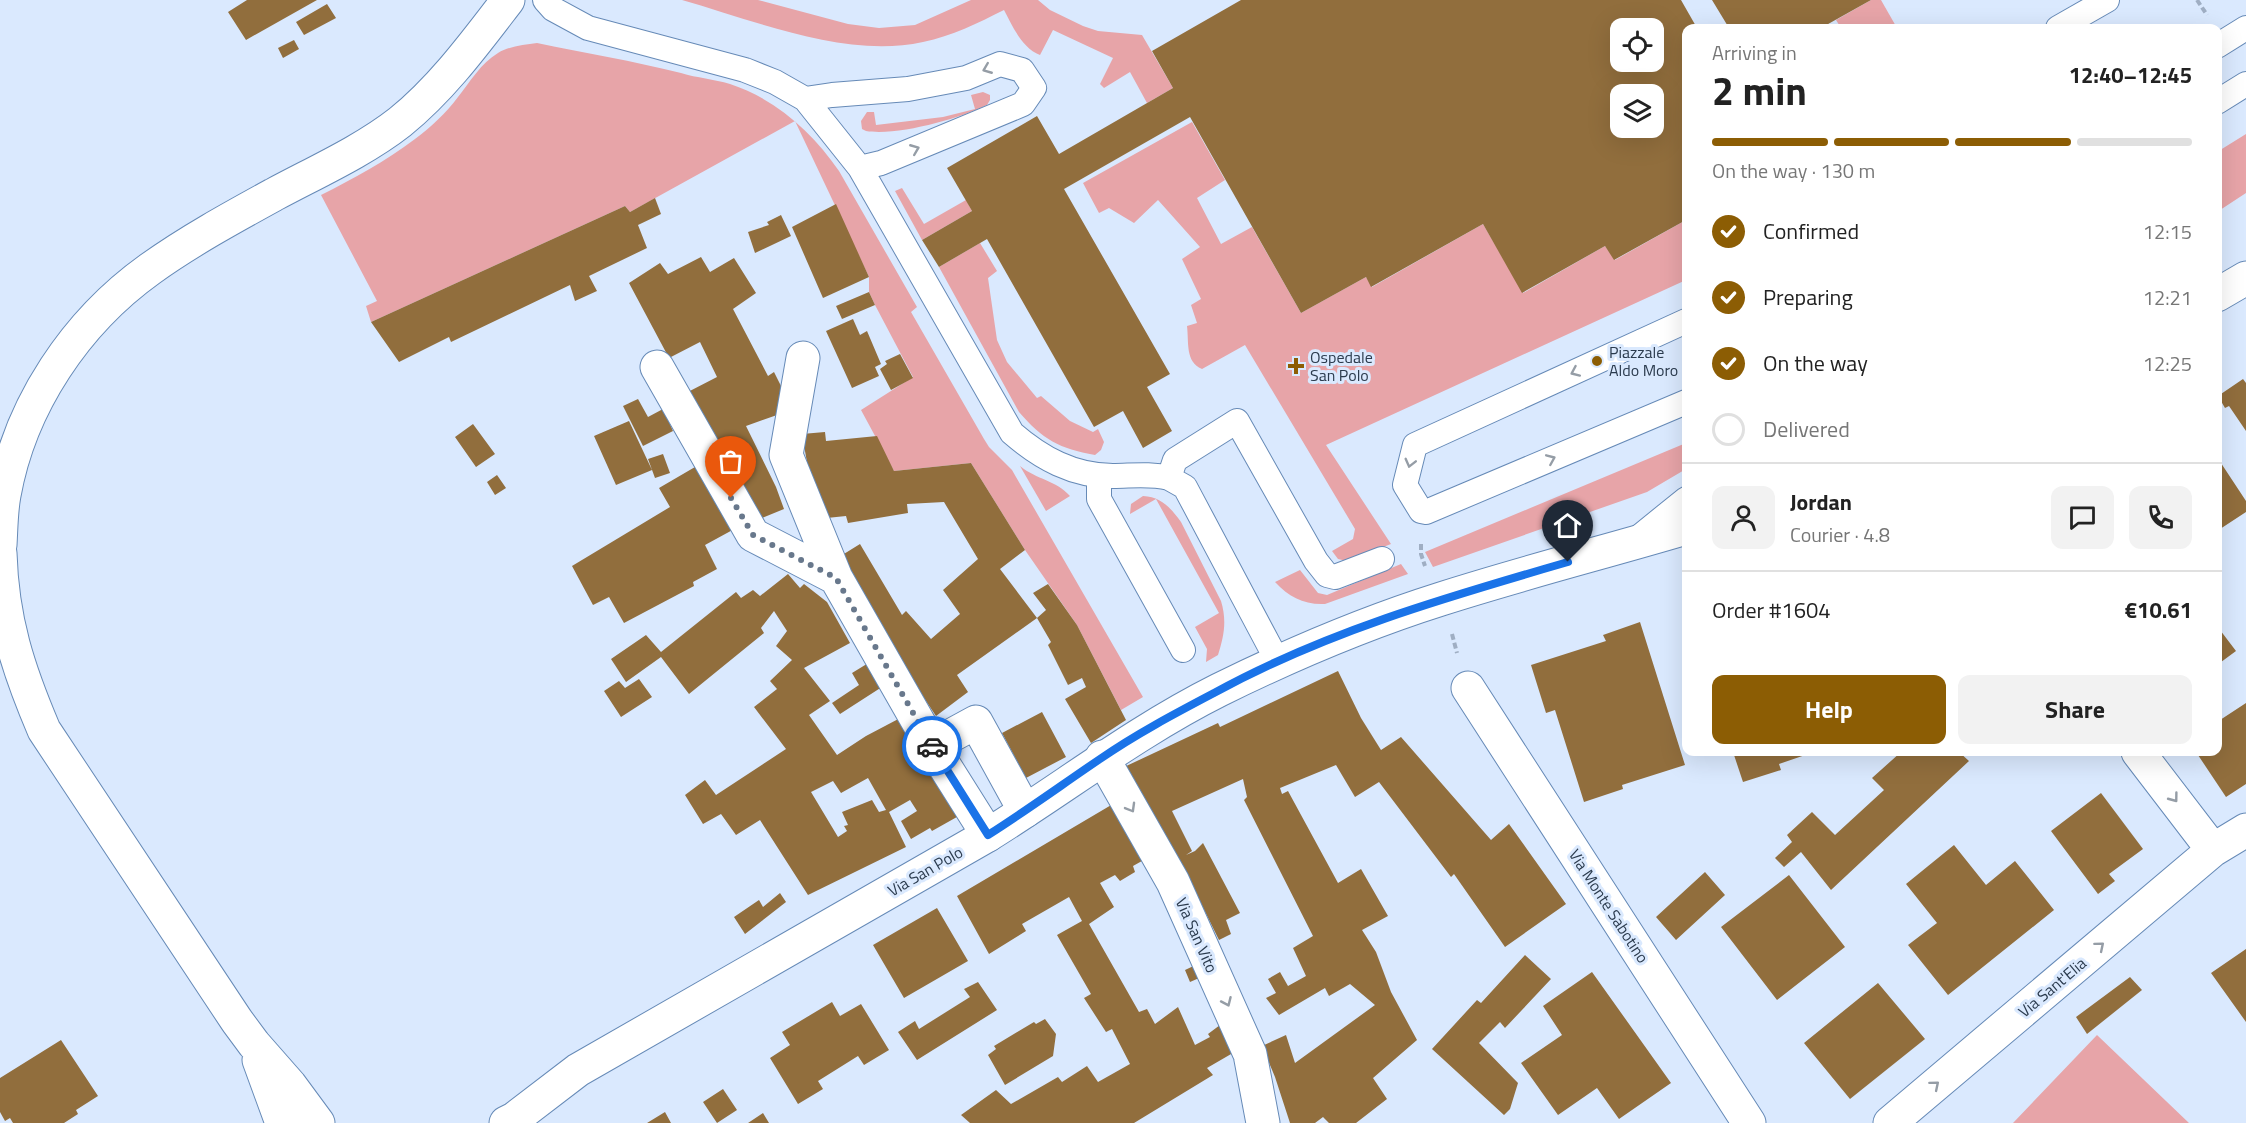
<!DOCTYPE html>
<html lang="en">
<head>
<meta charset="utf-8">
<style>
  body { margin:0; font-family:"Titillium Web",sans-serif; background:#f2f2f2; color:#222; height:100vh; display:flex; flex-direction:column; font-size:22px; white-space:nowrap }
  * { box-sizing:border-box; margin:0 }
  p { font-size:20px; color:#767676 }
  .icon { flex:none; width:33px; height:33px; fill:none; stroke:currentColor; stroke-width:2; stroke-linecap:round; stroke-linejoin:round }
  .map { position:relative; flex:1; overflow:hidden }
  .panel { position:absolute; left:1682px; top:24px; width:540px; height:732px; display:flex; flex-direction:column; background:#fff; border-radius:12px; box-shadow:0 6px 24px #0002 }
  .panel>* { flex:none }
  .fabs { position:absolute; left:1610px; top:18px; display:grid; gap:12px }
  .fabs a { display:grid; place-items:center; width:54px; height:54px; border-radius:12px; background:#fff; box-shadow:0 6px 24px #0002; font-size:30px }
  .pin { position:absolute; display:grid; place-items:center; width:51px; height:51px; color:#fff; margin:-62px -26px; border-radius:50% 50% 50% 0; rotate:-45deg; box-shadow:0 0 6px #0007 }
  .pin .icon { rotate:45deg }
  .courier { position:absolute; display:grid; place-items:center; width:60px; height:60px; margin:-30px; border:4px solid #1a73e8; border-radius:50%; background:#fff; color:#222; box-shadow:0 2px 8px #0007 }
  .overview em { font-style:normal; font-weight:700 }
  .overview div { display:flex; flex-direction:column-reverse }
  .overview { display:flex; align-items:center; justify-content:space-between; height:102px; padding:0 30px }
  h1 { font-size:39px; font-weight:700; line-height:45px }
  .bar { display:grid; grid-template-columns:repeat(4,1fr); gap:9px 6px; align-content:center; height:72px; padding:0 30px }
  .bar i { height:8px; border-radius:4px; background:#e0e0e0 }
  .bar .on { background:#8c5d04 }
  .bar p { grid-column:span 4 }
  .line { display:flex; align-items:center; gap:15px; padding:0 30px; border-top:2px solid #e0e0e0 }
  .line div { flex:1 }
  .round { display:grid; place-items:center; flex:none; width:63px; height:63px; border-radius:12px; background:#f2f2f2 }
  ol { padding:0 30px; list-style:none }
  li { display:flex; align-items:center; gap:18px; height:66px }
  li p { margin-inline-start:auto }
  li .icon { padding:6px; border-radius:50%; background:#8c5d04; color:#fff; stroke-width:4 }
  li:last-child { color:#767676 }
  li i { width:33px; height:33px; border:3px solid #e0e0e0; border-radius:50% }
  .action { display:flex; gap:12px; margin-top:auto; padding:12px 30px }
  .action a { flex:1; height:69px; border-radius:12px; background:#8c5d04; color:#fff; font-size:24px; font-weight:700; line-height:69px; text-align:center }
  .action a+a { background:#f2f2f2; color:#222 }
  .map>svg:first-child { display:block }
  .green { fill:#e7a4a8 }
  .building { fill:#916e3d; fill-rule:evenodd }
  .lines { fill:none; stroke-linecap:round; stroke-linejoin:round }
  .lane-casing { stroke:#668ab7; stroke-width:26 }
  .street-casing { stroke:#668ab7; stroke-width:35 }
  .secondary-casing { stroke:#668ab7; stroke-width:35 }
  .path { stroke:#9faec3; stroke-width:4; stroke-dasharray:6 3; stroke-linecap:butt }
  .lane { stroke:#fff; stroke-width:24 }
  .street { stroke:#fff; stroke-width:33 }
  .secondary { stroke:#fff; stroke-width:33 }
  .oneway { stroke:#959da6 }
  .done { stroke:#68788c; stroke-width:6; stroke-dasharray:0 10.8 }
  .route { stroke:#1a73e8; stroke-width:8 }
  .poi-dot { fill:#8c5d04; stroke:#dae9fe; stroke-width:2 }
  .labels { text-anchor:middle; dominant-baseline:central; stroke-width:6; stroke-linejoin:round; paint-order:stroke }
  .poi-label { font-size:16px; fill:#2b3b4e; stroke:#dae9fe; text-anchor:start }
  .street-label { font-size:16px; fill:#2b3b4e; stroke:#dae9fe }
</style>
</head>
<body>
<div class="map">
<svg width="2246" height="1123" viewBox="0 0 2246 1123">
  <rect width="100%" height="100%" fill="#dae9fe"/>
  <!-- green -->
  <path class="green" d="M 682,0 L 758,0 L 848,24 L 879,28 L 915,25 L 971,0 L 1038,0 L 1050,10 L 1083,26 L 1098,31 L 1142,35 L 1173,88 L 1147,103 L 1130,72 L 1104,88 L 1100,84 L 1113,58 L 1053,30 L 1040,55 C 1022,48 1013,27 1004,10 C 978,23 952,36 923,42 C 846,59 756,21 682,0 Z
    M 1871,0 L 1881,0 L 1897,28 L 1841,28 L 1836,20 Z
    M 537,43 C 585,53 633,61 681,73 C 697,78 714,79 730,84 C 776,99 813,133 839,171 L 917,307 L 911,312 L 984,439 L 989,447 L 1012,470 L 1143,697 L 1121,710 L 1077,625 L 1025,550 L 971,463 L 894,471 L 861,410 L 913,377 L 875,305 L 869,292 L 869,277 L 795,121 L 630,212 L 625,206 L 371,322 L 366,306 L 377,301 L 321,195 C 353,179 386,161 415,139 C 431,127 446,113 458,97 C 470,82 481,63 498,53 C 509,46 524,45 537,43 Z
    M 983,92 L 990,95 L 990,100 L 987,105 C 958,119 898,136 866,131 L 862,129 L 861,121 L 867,112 L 874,112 L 876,125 L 943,117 L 975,109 L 971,95 Z
    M 1192,122 L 1225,180 L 1197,198 L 1221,244 L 1252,227 L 1301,313 L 1366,277 L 1372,287 L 1483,224 L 1523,293 L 1605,246 L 1615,260 L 1686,220 L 1686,280 L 1326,445 L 1391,544 L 1347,561 L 1338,559 L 1332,551 L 1353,539 L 1355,529 L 1245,345 L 1202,369 C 1185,362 1189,342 1187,326 L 1197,323 L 1191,305 L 1201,299 L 1182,259 L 1200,247 L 1158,200 L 1134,223 L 1109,208 L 1099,213 L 1083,183 Z
    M 2246,134 L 2246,193 L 2217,212 L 2217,152 Z
    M 902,188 L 924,224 L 966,200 L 972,211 L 922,240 L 895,191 Z
    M 980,243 L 997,271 L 988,278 L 997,340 L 1007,362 L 1037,398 L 1041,396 L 1070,421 L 1093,432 L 1098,429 L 1104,442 L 1101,450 L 1095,455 C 1060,449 1042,439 1019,412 L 939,267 Z
    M 1686,443 L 1686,469 L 1647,492 L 1433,567 L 1425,552 Z
    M 1020,466 C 1037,480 1056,480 1070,496 L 1046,511 Z
    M 1143,496 C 1161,497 1170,507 1181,522 L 1221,601 C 1227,621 1224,636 1218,655 L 1206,662 L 1207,649 L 1195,627 L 1219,613 L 1156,499 L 1130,514 L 1131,504 Z
    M 1401,564 L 1408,574 L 1325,604 C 1304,605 1289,597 1275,582 L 1300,570 L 1318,593 L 1327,595 Z
    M 2097,1035 L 2189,1123 L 2013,1123 Z"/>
  <!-- building -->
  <path class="building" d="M 247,0 L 317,0 L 246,40 L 228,12 Z
    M 1241,0 L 1681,0 L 1697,28 L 1686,28 L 1686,220 L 1614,260 L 1605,246 L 1522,293 L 1483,224 L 1371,287 L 1366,277 L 1301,313 L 1190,117 L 1064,189 L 1170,374 L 1147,387 L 1172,431 L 1143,448 L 1123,411 L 1094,427 L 987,239 L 939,267 L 922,240 L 972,211 L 947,168 L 1037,116 L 1059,154 L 1173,88 L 1152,51 ZM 1620,28 L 1653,28 L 1653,62 L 1620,62 ZM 1620,94 L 1653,94 L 1653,128 L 1620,128 Z
    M 1712,0 L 1871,0 L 1821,28 L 1729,28 Z
    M 327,4 L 336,18 L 304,35 L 296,22 Z
    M 294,40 L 299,49 L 283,58 L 278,48 Z
    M 655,198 L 661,214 L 638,225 L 647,248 L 589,276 L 597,291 L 575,301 L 570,285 L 451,342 L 449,337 L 399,362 L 371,322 L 625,206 L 630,212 Z
    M 836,204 L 869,277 L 823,298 L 792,227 Z
    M 781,215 L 791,236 L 755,253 L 748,232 L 769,225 L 767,222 Z
    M 701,257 L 710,272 L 734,258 L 756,293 L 733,309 L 768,376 L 774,372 L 783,390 L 777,415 L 746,426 L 776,487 L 784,509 L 762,518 L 684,394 L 717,377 L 700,342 L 669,358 L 629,283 L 660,263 L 668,274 Z
    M 869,292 L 875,305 L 842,319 L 836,306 Z
    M 853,319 L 860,335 L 867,331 L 881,364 L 875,367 L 879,376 L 852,388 L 826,331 Z
    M 900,354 L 913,378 L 891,390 L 880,369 L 887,364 L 885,361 Z
    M 2243,379 L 2246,383 L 2246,431 L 2229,406 L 2225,408 L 2218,396 Z
    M 638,399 L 648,417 L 663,409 L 673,431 L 643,446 L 623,406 Z
    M 629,421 L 652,470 L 616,485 L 594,436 Z
    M 473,424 L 495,454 L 476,467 L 455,437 Z
    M 825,432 L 826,441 L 877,436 L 894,471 L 971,463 L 1025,550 L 1000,569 L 1037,618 L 1046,610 L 1033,593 L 1048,584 L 1077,625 L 1126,720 L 1091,743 L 1065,699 L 1086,687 L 1082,678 L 1068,685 L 1048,645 L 1051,642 L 1037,618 L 957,675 L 968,692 L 936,716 L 880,632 L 839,557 L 860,544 L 902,615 L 906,611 L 931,639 L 960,614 L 943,590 L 978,559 L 944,502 L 907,504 L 908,513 L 848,523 L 846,516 L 817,519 L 802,434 Z
    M 663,454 L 670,473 L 655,478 L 648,459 Z
    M 2217,457 L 2246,501 L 2246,512 L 2217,531 Z
    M 695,467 L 738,527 L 705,545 L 717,569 L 693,582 L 694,586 L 624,623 L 609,597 L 593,605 L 572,566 L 670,507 L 659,488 Z
    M 497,475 L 506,488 L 495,495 L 487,482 Z
    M 788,574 L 800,588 L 804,584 L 827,602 L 850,643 L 804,668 L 830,701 L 809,715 L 837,755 L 866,736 L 904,716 L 964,813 L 932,831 L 930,828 L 911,839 L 901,821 L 917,811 L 910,800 L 889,812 L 906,847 L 808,895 L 760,820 L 736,835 L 721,814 L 703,824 L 685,795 L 705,780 L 716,795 L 786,749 L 754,707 L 777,689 L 770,681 L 792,660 L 776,646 L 787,631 L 774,611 L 761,628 L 764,633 L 689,694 L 661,657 L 626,682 L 611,659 L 646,635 L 661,652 L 736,592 L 741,598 L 753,590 L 760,596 ZM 868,778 L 886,810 L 879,812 L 872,800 L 842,812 L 848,825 L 844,826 L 847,831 L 838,837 L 811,792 L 833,781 L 841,793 Z
    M 1640,622 L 1685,765 L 1622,785 L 1623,789 L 1584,802 L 1555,710 L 1546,713 L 1531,665 L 1606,641 L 1603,635 Z
    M 2217,626 L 2236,651 L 2217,665 Z
    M 870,662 L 885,685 L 840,714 L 832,703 L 859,685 L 852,673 Z
    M 1338,671 L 1361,718 L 1381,750 L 1401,737 L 1491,840 L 1509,824 L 1566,904 L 1505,947 L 1454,874 L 1451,877 L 1379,782 L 1355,797 L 1336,765 L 1280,788 L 1282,794 L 1288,791 L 1338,883 L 1361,869 L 1388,916 L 1362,930 L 1376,952 L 1391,992 L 1417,1040 L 1373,1078 L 1387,1099 L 1356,1123 L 1329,1123 L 1323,1117 L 1315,1123 L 1290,1123 L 1275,1077 L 1262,1046 L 1286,1035 L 1295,1063 L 1375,1005 L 1350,984 L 1329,996 L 1325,988 L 1279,1015 L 1266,998 L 1276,993 L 1268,979 L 1280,972 L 1288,986 L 1306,976 L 1293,948 L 1313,936 L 1244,800 L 1247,797 L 1243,779 L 1172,811 L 1192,851 L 1186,855 L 1195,851 L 1203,843 L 1240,913 L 1226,920 L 1231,934 L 1219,940 L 1179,859 L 1122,768 L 1218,723 L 1220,727 Z
    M 639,679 L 652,697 L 621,717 L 604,691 L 619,681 L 625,688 Z
    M 2246,703 L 2246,784 L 2226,797 L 2196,752 L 2217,752 L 2217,722 Z
    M 1042,712 L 1066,757 L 1026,778 L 1002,733 Z
    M 1733,752 L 1814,752 L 1779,764 L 1781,770 L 1743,782 Z
    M 1901,752 L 1959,752 L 1969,761 L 1831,890 L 1801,852 L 1784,867 L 1775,858 L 1792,842 L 1787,835 L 1812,812 L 1835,835 L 1884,790 L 1872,778 Z
    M 2101,793 L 2143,849 L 2109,874 L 2115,881 L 2098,894 L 2051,831 Z
    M 1118,801 L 1149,857 L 1133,866 L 1135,872 L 1120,881 L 1115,875 L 1100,883 L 1114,907 L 1089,924 L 1139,1012 L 1147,1009 L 1155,1024 L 1178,1007 L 1195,1045 L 1210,1037 L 1208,1034 L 1224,1022 L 1238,1050 L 1207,1068 L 1213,1075 L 1134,1123 L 970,1123 L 961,1115 L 996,1090 L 1011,1104 L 1058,1077 L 1062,1082 L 1087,1066 L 1098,1082 L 1130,1064 L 1112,1029 L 1106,1032 L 1084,998 L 1091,994 L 1057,935 L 1082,921 L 1069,897 L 1022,924 L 1026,931 L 989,954 L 957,896 Z
    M 1954,845 L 1986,885 L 2015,861 L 2054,910 L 1948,995 L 1908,945 L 1937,923 L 1906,884 Z
    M 1705,872 L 1725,895 L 1676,940 L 1656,917 Z
    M 1789,875 L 1845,947 L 1777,1000 L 1721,927 Z
    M 780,893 L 786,902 L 745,934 L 734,917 L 759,900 L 763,907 Z
    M 937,908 L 968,961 L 904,998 L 873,945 Z
    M 2246,949 L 2246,1022 L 2211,973 Z
    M 1525,955 L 1551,979 L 1505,1028 L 1500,1022 L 1479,1043 L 1518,1083 L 1510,1109 L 1504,1115 L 1432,1049 L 1477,1000 L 1481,1003 Z
    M 1200,963 L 1206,975 L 1190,982 L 1185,970 Z
    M 1592,972 L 1671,1083 L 1619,1119 L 1597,1088 L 1558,1115 L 1521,1063 L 1562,1035 L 1543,1006 Z
    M 2130,977 L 2142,990 L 2087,1034 L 2076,1017 Z
    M 978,982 L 997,1010 L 917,1060 L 898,1032 L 915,1021 L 919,1029 L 970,997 L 964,989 Z
    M 1878,983 L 1925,1039 L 1850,1099 L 1804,1043 Z
    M 832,1002 L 840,1016 L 861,1004 L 889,1050 L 864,1065 L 858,1056 L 818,1081 L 823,1089 L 798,1104 L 770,1058 L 790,1045 L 782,1032 Z
    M 1045,1019 L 1056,1034 L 1053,1056 L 1005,1085 L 988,1055 L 996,1049 L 994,1046 L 1034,1022 L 1036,1024 Z
    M 61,1040 L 98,1096 L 76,1110 L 78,1114 L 64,1123 L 13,1123 L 10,1118 L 5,1121 L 0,1112 L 0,1078 Z
    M 723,1089 L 737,1110 L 717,1123 L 703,1102 Z
    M 665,1112 L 671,1123 L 647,1123 Z
    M 763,1113 L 769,1123 L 748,1123 Z"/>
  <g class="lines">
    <defs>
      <path id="lane" d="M 545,0 L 553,9 L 588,28 L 745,70 L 775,82 L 805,99 L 860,168 L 1012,433 C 1041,458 1073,476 1113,476 C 1131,476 1150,473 1169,478 L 1175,460 L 1237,421 L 1316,561 L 1327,575 L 1335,577 L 1382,559
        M 2058,28 L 2107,0
        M 2217,46 L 2246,28
        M 805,99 L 832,95 L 908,89 L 966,78 L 1000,64 L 1022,70 L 1034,88 L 1023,104 L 881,163 L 860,168
        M 2217,102 L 2246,84
        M 1686,321 L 1415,445 L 1405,485 L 1421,511 L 1426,512 L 1686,402
        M 1099,476 L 1099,499 L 1183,650
        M 1169,478 L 1185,487 L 1278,662
        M 1639,537 L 1686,499"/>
      <path id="street" d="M 803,358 L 786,455 L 836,578
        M 657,367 L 753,535 L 836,578 L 932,746 L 988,835
        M 0,545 C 1,528 1,511 4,495 C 20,405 76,322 150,269 C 189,241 233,217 275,194 C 316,172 363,151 400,122 C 442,88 475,43 508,0
        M 0,553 C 2,620 18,669 44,730 L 237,1021 L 254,1044 L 290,1085 L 318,1123
        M 1468,688 L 1749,1123
        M 932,746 L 976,722 L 1025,811
        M 2138,752 L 2213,850
        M 1102,757 L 1173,882 L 1250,1054 L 1263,1123
        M 259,1060 L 282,1123
        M 1890,1123 L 2213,850 L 2246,830"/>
      <path id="secondary" d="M 2217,295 L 2246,278
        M 506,1123 L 514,1119 L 578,1070 L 988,835 C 1065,787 1137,731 1219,690 C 1290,655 1365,623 1441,599 C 1522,573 1605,552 1686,528"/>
    </defs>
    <!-- lane casing -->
    <use href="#lane" class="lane-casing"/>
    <!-- street casing -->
    <use href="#street" class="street-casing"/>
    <!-- secondary casing -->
    <use href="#secondary" class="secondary-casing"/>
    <!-- path -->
    <path class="path" d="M 2197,0 L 2207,15
      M 1421,544 L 1421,554 L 1425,566
      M 1452,634 L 1457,653"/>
    <!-- lane -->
    <use href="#lane" class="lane"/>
    <!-- street -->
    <use href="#street" class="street"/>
    <!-- secondary -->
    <use href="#secondary" class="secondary"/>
  </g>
  <!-- one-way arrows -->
  <defs><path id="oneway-chevron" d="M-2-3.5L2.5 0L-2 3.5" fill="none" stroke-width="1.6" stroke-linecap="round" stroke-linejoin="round" transform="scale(1.5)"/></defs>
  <g class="oneway">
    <use href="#oneway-chevron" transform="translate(987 69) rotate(158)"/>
    <use href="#oneway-chevron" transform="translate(915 149) rotate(-22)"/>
    <use href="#oneway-chevron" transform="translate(1575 372) rotate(156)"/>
    <use href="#oneway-chevron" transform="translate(1551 459) rotate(-23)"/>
    <use href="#oneway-chevron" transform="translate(1410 463) rotate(104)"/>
    <use href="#oneway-chevron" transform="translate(2174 798) rotate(53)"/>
    <use href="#oneway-chevron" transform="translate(1131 808) rotate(60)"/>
    <use href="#oneway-chevron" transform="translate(2100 946) rotate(-40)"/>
    <use href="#oneway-chevron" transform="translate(1227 1002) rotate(66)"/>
    <use href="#oneway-chevron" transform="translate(1935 1085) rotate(-40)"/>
  </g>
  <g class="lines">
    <!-- done -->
    <path class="done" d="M 731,498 L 753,535 L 836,578 L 932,746"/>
    <!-- route -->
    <path class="route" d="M 932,746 L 988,835 C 1026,811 1063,784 1100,759 C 1136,734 1176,713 1214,693 C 1325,632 1447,597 1568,562"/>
  </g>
  <!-- markers -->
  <g class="poi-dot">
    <circle cx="1597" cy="361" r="6"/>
    <path d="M1293 357h6v6h6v6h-6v6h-6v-6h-6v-6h6z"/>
  </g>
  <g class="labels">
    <!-- poi labels -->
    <g class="poi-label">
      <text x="1609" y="352">Piazzale<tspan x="1609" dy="18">Aldo Moro</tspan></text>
      <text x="1310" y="357">Ospedale<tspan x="1310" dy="18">San Polo</tspan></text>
    </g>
    <!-- street labels -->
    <g class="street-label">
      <text transform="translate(925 871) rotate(-30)">Via San Polo</text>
      <text transform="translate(1609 906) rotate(57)">Via Monte Sabotino</text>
      <text transform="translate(1197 935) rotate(66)">Via San Vito</text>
      <text transform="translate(2052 987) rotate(-40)">Via Sant'Elia</text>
    </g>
  </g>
</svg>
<div class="fabs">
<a><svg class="icon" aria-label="locate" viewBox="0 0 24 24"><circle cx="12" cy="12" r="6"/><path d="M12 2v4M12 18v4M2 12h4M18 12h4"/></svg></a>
<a><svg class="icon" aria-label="layers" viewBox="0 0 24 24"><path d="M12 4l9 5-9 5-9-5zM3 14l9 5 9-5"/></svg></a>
</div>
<div class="pin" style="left:731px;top:498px;background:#ea580c"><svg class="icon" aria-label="bag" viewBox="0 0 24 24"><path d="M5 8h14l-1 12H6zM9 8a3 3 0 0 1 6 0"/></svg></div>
<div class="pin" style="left:1568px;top:562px;background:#1f2937"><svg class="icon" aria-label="home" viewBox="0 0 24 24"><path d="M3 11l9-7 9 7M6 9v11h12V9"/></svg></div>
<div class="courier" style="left:932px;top:746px"><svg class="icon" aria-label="car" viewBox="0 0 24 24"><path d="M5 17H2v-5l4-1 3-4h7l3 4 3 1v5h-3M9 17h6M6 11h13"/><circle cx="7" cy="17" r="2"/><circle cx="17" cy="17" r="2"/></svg></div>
<section class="panel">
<div class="overview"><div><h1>2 min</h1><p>Arriving in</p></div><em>12:40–12:45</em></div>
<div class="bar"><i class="on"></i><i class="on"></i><i class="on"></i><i></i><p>On the way · 130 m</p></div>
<ol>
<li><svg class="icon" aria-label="check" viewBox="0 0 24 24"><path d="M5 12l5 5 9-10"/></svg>Confirmed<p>12:15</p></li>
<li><svg class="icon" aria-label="check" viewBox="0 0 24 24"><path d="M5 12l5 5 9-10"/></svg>Preparing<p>12:21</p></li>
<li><svg class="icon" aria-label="check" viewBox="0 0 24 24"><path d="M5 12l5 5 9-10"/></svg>On the way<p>12:25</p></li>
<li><i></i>Delivered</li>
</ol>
<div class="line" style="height:108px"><a class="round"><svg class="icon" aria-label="person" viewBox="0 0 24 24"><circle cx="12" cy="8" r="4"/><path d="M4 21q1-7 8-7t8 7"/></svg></a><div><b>Jordan</b><p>Courier · 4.8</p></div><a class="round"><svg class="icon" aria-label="chat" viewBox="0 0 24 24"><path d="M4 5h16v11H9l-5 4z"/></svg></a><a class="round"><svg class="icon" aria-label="phone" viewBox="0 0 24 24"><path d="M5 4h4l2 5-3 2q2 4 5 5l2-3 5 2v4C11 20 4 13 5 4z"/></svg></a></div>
<div class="line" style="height:78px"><div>Order #1604</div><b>€10.61</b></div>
<div class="action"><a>Help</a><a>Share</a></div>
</section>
</div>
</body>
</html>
